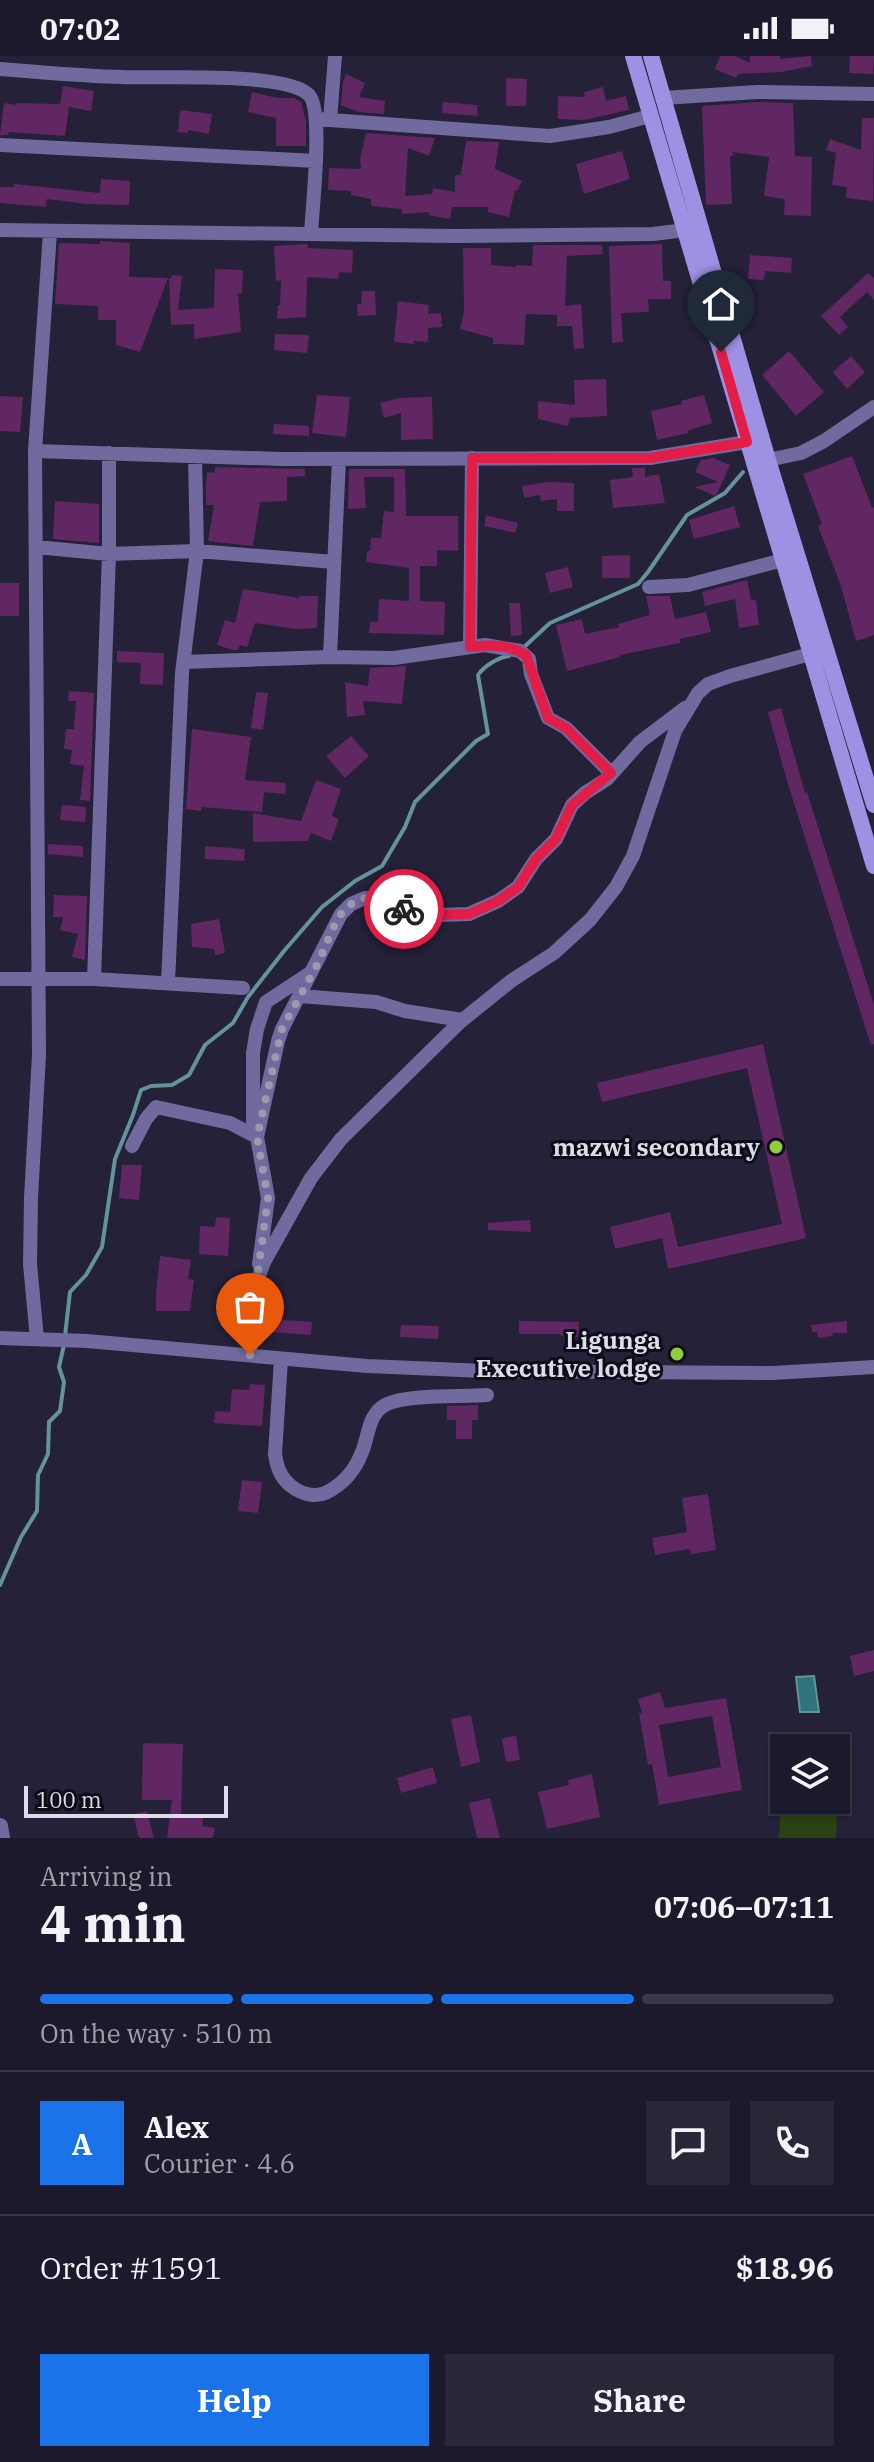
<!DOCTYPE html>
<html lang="en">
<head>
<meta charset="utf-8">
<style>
  body { margin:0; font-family:"IBM Plex Serif",serif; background:#282637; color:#f1f3f6; height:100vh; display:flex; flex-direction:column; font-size:30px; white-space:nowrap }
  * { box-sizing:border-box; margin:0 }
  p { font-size:26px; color:#a0a0a9 }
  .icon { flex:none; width:44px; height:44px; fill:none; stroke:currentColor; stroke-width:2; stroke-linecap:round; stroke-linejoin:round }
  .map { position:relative; height:1782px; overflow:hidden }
  .details { display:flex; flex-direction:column; background:#1b192b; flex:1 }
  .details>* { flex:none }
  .buttons { position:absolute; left:770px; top:1678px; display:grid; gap:16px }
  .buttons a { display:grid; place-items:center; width:80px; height:80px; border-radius:0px; background:#1b192b; box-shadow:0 2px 6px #0004,0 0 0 2px #393847; font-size:40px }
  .scale { position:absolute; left:24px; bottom:20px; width:204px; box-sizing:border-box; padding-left:8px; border:4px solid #dcdceb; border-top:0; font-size:22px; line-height:28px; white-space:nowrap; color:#dcdceb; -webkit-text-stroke:6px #0d0c17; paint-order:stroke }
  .pin { position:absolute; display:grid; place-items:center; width:68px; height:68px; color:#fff; margin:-82px -34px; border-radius:50% 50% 50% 0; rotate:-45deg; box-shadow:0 0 8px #0007 }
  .pin .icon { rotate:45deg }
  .courier { position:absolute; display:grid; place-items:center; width:80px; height:80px; margin:-40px; border:6px solid #e11d48; border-radius:50%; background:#fff; color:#222; box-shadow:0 2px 10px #0007 }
  .headline em { font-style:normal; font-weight:700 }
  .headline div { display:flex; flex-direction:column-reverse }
  .headline { display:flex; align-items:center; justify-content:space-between; height:136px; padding:0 40px }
  h1 { font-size:52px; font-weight:700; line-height:60px }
  .bar { display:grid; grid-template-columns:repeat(4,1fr); gap:12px 8px; align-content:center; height:96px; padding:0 40px }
  .bar i { height:10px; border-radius:6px; background:#393847 }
  .bar .on { background:#1a73e8 }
  .bar p { grid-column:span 4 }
  .line { display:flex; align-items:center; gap:20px; padding:0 40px; border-top:2px solid #393847 }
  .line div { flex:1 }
  .round { display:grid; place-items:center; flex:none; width:84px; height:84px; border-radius:0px; background:#282637 }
  .action { display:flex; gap:16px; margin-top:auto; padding:16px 40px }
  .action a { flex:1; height:92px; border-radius:0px; background:#1a73e8; color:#fff; font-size:32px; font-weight:700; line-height:92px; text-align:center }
  .action a+a { background:#282637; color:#f1f3f6 }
  .status { display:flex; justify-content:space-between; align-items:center; height:56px; padding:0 40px; background:#1b192b; direction:ltr }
  .status svg { height:22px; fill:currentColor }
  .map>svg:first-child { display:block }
  .green { fill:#2a4112 }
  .water { fill:#2f757b; stroke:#63949d; stroke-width:2 }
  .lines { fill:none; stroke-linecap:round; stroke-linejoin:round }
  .stream { stroke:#63949d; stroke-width:4 }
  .building { fill:#612762; fill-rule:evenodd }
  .minor { stroke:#716a9e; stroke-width:14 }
  .tertiary { stroke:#716a9e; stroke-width:16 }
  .secondary { stroke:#9d91e4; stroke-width:16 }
  .done { stroke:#9c9bad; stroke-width:8; stroke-dasharray:0 14.4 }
  .route { stroke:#e11d48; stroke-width:10 }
  .poi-dot { fill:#93cc3d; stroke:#0d0c17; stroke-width:3 }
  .labels { text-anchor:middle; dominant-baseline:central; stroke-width:6; stroke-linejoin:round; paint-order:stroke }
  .poi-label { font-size:24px; font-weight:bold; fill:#dcdceb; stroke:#0d0c17; text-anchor:end }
</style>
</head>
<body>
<div class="status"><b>07:02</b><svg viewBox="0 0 49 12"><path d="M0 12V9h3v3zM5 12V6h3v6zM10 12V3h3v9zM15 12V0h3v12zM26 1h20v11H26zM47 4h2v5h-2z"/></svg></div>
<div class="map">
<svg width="874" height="1782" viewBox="0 0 874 1782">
  <rect width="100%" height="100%" fill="#242139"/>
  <!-- green -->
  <path class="green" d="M 784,1742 L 784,1744 L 831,1744 L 835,1747 L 837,1767 L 836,1782 L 778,1782 C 782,1769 778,1757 781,1743 Z"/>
  <!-- water -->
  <path class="water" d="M 814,1620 L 819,1656 L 800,1656 L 796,1621 Z"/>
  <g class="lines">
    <!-- stream -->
    <path class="stream" d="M 523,592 L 550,567 L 638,528 L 648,516 L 687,459 L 725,437 L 743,416
      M 65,1280 L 70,1236 L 86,1219 L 102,1191 L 115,1103 L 133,1059 L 141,1034 L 151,1030 L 172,1029 L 189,1019 L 205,989 L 233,967 L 248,941 L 284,895 L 322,851 L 355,825 L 382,810 L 405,771 L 415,746 L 476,685 L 488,678 L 478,619 C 484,610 499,601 509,600
      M 0,1529 L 21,1481 L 37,1455 L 38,1419 L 48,1398 L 49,1366 L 60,1355 L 64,1326 L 59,1311 L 64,1289"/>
  </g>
  <!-- building -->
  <path class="building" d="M 720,0 L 735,0 L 750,7 L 750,0 L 780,0 L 780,3 L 811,0 L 812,10 L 781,16 L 738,18 L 736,22 L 715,13 Z
    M 850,0 L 874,0 L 873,18 L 849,17 Z
    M 346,18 L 365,27 L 359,41 L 385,45 L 384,58 L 358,56 L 341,49 L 343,26 Z
    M 506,22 L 527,23 L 526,50 L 506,50 Z
    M 63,30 L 94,35 L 91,55 L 69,51 L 65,80 L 9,76 L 8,79 L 0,79 L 4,47 L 17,49 L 17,47 L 60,48 Z
    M 603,31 L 606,45 L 626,40 L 629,54 L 584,64 L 558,63 L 558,40 L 585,41 L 584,36 Z
    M 252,36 L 277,42 L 294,42 L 301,46 L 306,65 L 306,90 L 276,90 L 276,62 L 248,56 Z
    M 443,46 L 477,49 L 478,60 L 442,57 Z
    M 757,46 L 793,47 L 795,100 L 812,101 L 811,160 L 784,159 L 785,143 L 764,140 L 769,101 L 733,96 L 733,100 L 730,100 L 732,148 L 706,149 L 702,50 Z
    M 180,54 L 212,58 L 209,78 L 188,74 L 188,77 L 178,76 Z
    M 862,62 L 874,62 L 873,145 L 846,142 L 847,131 L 832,129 L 836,97 L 826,94 L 830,83 L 861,94 Z
    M 366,77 L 435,82 L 429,100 L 408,92 L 405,140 L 432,138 L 433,132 L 455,136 L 455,119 L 461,119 L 466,85 L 499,86 L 495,113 L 522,125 L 517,135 L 515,134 L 509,161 L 487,156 L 489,151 L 452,151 L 450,163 L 428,159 L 429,156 L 402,158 L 402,153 L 371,150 L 371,143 L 351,139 L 351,135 L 328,134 L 329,112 L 361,113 L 360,103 Z
    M 622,95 L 630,123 L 584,138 L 576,108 Z
    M 101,123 L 130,125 L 129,149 L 86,148 L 47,143 L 46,151 L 0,147 L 0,131 L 14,131 L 14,128 L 100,137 Z
    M 100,185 L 130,187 L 129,221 L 168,222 L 140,296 L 116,289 L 116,264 L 98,264 L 98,250 L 55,248 L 59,187 L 100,188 Z
    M 307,188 L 308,192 L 353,194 L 352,217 L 339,216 L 338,223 L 307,221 L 306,261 L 277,263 L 278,249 L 280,249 L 281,224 L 276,225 L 274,190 Z
    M 662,188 L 663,225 L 671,225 L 671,243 L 648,243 L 649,256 L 621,257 L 623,286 L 612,287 L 609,190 Z
    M 533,189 L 602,189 L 603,198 L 567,200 L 565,250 L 581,248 L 584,292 L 574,293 L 572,270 L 557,270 L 557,259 L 526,258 L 524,289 L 493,288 L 493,282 L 460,273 L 464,256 L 463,192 L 491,192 L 491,209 L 516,211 L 516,209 L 532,210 Z
    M 750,199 L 792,202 L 791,217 L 765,215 L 764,224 L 748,223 Z
    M 215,213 L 243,214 L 242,238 L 238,237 L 241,276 L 194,283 L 194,268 L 171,269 L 169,222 L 171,222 L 172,219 L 182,220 L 178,254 L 214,252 Z
    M 868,217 L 874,222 L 874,244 L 867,236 L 840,261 L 848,271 L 839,279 L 821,260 Z
    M 362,235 L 375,235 L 376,259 L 358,260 L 357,248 L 361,248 Z
    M 398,245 L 429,249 L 428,258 L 441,257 L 442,271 L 428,272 L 428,286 L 414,285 L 414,288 L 394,286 Z
    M 275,278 L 309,279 L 307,297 L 274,294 Z
    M 789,295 L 824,336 L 796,360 L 762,319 Z
    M 851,300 L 865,316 L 847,333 L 833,316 Z
    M 606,323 L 607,360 L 570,362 L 568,370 L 538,363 L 538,345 L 575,349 L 574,324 Z
    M 317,339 L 350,341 L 346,381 L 312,377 Z
    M 704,339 L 712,367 L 687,375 L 688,377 L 657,384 L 651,355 L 682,348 L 681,345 Z
    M 0,340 L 23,341 L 20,376 L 0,375 Z
    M 432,341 L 433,383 L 401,384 L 401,357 L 384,362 L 380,347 L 399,342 Z
    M 274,368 L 309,370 L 309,380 L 273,378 Z
    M 852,400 L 872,452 L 874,451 L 874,579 L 856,585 L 841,530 L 818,470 L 822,468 L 803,418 Z
    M 713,402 L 730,409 L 716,440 L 694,431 L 718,426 L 695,416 L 701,404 Z
    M 215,411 L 305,413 L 305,420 L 287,421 L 287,445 L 260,446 L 253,490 L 216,486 L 208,485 L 214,449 L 206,449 L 206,431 L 207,416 L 215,417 Z
    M 632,412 L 645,412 L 645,421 L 659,418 L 665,447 L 613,452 L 610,424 L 633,421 Z
    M 349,413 L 405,413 L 406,460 L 458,460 L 458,495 L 437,494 L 437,510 L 420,510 L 420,545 L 445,546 L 444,579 L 369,577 L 370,566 L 378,566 L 379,543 L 409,545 L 409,512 L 366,506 L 367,495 L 370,495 L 371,482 L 381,482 L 384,455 L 394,456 L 394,421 L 364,421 L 366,452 L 348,453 Z
    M 548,426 L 574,427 L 574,455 L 557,455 L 557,443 L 541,445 L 540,439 L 524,442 L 522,430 Z
    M 55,445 L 99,448 L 99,487 L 53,483 Z
    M 734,450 L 740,471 L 694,483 L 689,464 Z
    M 486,459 L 518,467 L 515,477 L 484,470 Z
    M 630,499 L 630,522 L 602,522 L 602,500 Z
    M 568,511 L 573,531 L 550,537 L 545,517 Z
    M 747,524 L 751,544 L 756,544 L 759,569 L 739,572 L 735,543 L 705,550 L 702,536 Z
    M 0,527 L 19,527 L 19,560 L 0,560 Z
    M 243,533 L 299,542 L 299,540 L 318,540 L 317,572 L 296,573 L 255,567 L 247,591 L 240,589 L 238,594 L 233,594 L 217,589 L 225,564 L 235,567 Z
    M 646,540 L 670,540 L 675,563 L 706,556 L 711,576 L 680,583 L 680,587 L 620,599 L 620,601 L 567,615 L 556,569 L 582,563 L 585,578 L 619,571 L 618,568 L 650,559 Z
    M 509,547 L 520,547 L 522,579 L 511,580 Z
    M 117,595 L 164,597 L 163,629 L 140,628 L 141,607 L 117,606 Z
    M 406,610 L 402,648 L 363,645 L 365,659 L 347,661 L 345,626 L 368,630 L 370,612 Z
    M 69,635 L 94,637 L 90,745 L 80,744 L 84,710 L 70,708 L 72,694 L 64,693 L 66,673 L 74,673 L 76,645 L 68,645 Z
    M 256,636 L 268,637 L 263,674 L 251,672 Z
    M 781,652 L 805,737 L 807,736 L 874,949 L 874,988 L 871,989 L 787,725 L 768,656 Z
    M 192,673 L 251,681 L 245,724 L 286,727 L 285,738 L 264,736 L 262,756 L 202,751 L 201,755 L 186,753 Z
    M 351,680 L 369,700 L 345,722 L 326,700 Z
    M 316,724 L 341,733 L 332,760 L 339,763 L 331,785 L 311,777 L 308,785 L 253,786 L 253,757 L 301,765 Z
    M 62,749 L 86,751 L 85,766 L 60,764 Z
    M 48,788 L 83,790 L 83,801 L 48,798 Z
    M 205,790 L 245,793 L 244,805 L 205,803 Z
    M 54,839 L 87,840 L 85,904 L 72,901 L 78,878 L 60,874 L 63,861 L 53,861 Z
    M 219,863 L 225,897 L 215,899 L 214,893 L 192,891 L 191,868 Z
    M 763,988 L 806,1182 L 668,1213 L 662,1182 L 615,1193 L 610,1171 L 670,1156 L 678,1191 L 782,1168 L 747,1012 L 602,1046 L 597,1027 Z
    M 122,1109 L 142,1109 L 139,1144 L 119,1142 Z
    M 216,1161 L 230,1162 L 228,1200 L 199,1198 L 200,1170 L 215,1171 Z
    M 530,1164 L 531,1176 L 488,1174 L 488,1167 Z
    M 160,1200 L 191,1204 L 188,1223 L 194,1224 L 190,1255 L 156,1255 L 156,1237 Z
    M 271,1263 L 312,1266 L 311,1279 L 270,1276 Z
    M 519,1265 L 579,1266 L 578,1281 L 561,1280 L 561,1278 L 519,1278 Z
    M 847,1265 L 847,1277 L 832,1277 L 833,1280 L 818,1282 L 817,1276 L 812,1276 L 811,1269 Z
    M 401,1269 L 439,1270 L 438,1283 L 400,1281 Z
    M 250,1328 L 265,1329 L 262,1370 L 214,1367 L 215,1355 L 230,1356 L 232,1333 L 249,1334 Z
    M 478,1349 L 478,1364 L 472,1364 L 472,1383 L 456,1383 L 456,1364 L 447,1364 L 447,1350 Z
    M 242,1424 L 262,1426 L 258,1457 L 238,1455 Z
    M 708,1438 L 716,1494 L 692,1498 L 689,1493 L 655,1499 L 652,1482 L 687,1476 L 682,1442 Z
    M 874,1594 L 874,1615 L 854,1620 L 850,1600 Z
    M 660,1636 L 665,1652 L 726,1642 L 742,1734 L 659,1749 L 652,1708 L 648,1709 L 639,1657 L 642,1657 L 638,1643 ZM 712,1660 L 721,1711 L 668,1721 L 659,1669 Z
    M 471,1659 L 480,1706 L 461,1711 L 451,1663 Z
    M 516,1680 L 520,1704 L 506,1706 L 502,1682 Z
    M 143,1687 L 183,1688 L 181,1759 L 203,1762 L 202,1770 L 215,1772 L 213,1782 L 167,1782 L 172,1744 L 142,1744 Z
    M 433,1711 L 437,1727 L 401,1737 L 397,1722 Z
    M 592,1718 L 600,1761 L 547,1773 L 538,1736 L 569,1729 L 568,1724 Z
    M 490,1742 L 500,1782 L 477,1782 L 469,1747 Z
    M 147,1755 L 154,1782 L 139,1782 L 133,1758 Z"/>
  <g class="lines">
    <!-- minor -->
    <path class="minor" d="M 0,13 C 41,16 81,20 122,21 C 158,23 286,15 309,39 C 324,55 312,153 311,178
      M 663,42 L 757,36 L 874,38
      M 316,63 L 550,80 L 609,71 L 650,60
      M 330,64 L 335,0
      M 0,89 L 316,105
      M 0,174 L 455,180 L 653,178 L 693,173
      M 35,395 L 282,403 L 650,402 L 747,386
      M 768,404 L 801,397 L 824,385 L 874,351
      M 36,491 L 109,498 L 197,495 L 334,506
      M 649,531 L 688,529 L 783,504
      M 470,591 L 472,402
      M 330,601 L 339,403
      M 184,606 L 330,601 L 394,602 L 485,589 L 520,595 L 529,603 L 531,618 L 548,662 L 566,672 L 611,717
      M 0,923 L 94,923 L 243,932
      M 94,923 L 109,498 L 109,397
      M 168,927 L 182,617 L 197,495 L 195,400
      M 300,940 L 376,946 L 405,955 L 462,964
      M 253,1078 L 253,997 L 257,973 L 266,946 L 310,917
      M 132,1090 L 146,1063 L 156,1051 L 230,1067 L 257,1081
      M 259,1208 L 268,1142 L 257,1081 L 278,985 L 282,973 L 341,858 L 351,848 L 365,842 L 377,842 L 410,855 L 439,859 L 469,858 L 498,845 L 518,831 L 536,803 L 556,783 L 572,749 L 585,737 L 607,723 L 640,686 L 685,652
      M 0,1282 L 87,1285 L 367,1310 L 484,1315 L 773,1317 L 874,1311
      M 37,1283 L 30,1208 L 31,1142 L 39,999 L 35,395 L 50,176
      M 250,1299 L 252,1239 L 264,1206 L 311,1122 L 341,1083 L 460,966 L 511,925 L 554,897 L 590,864 L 616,831 L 633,800 L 675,675 L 698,637 L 708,628 L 730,620 L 810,598
      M 281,1303 L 275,1398 C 277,1411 280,1421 291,1430 C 304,1440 318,1442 331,1434 C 346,1425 356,1412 362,1396 C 369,1379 368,1357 387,1348 C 409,1338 461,1341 487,1339"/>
    <!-- tertiary -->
    <path class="tertiary" d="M 0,1770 L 2,1782"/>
    <!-- secondary -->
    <path class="secondary" d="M 633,0 L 874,810
      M 651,0 L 768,404 L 874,749"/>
  </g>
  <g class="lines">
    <!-- done -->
    <path class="done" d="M 250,1299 L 252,1239 L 257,1224 L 268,1142 L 257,1081 L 282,973 L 317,909 L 335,868 L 341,858 L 351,848 L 365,842 L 377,842 L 404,853"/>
    <!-- route -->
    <path class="route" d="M 404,853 L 439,859 L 469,858 L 498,845 L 518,831 L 536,803 L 556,783 L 572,749 L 611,717 L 566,672 L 548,662 L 526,599 C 510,589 489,588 470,591 L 472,402 L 650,402 L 747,386 L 721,296"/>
  </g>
  <!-- markers -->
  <g class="poi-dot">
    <circle cx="776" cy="1091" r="8"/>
    <circle cx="677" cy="1298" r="8"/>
  </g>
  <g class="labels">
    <!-- poi labels -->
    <g class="poi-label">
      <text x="760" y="1091">mazwi secondary</text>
      <text x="661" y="1284">Ligunga<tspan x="661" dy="28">Executive lodge</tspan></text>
    </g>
  </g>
</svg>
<div class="buttons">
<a><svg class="icon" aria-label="layers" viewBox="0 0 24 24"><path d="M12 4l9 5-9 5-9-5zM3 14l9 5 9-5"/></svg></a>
</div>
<div class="scale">100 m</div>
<div class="pin" style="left:250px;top:1299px;background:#ea580c"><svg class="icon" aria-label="bag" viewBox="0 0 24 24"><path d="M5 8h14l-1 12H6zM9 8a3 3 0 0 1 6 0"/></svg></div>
<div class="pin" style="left:721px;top:296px;background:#1f2937"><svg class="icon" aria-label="home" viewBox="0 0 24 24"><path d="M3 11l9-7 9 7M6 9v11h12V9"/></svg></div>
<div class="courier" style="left:404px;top:853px"><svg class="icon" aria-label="bike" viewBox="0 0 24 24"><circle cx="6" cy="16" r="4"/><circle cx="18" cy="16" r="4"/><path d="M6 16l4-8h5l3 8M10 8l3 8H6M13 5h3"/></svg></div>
</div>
<section class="details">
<div class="headline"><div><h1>4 min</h1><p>Arriving in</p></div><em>07:06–07:11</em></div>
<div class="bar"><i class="on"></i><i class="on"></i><i class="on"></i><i></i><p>On the way · 510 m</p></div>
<div class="line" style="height:144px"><b class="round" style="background:#1a73e8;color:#fff">A</b><div><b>Alex</b><p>Courier · 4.6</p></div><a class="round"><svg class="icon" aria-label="chat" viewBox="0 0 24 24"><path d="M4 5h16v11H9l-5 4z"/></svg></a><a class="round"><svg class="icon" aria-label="phone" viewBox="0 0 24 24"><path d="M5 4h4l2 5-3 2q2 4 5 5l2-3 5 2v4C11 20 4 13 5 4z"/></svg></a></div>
<div class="line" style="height:104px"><div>Order #1591</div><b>$18.96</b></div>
<div class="action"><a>Help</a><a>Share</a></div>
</section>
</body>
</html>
